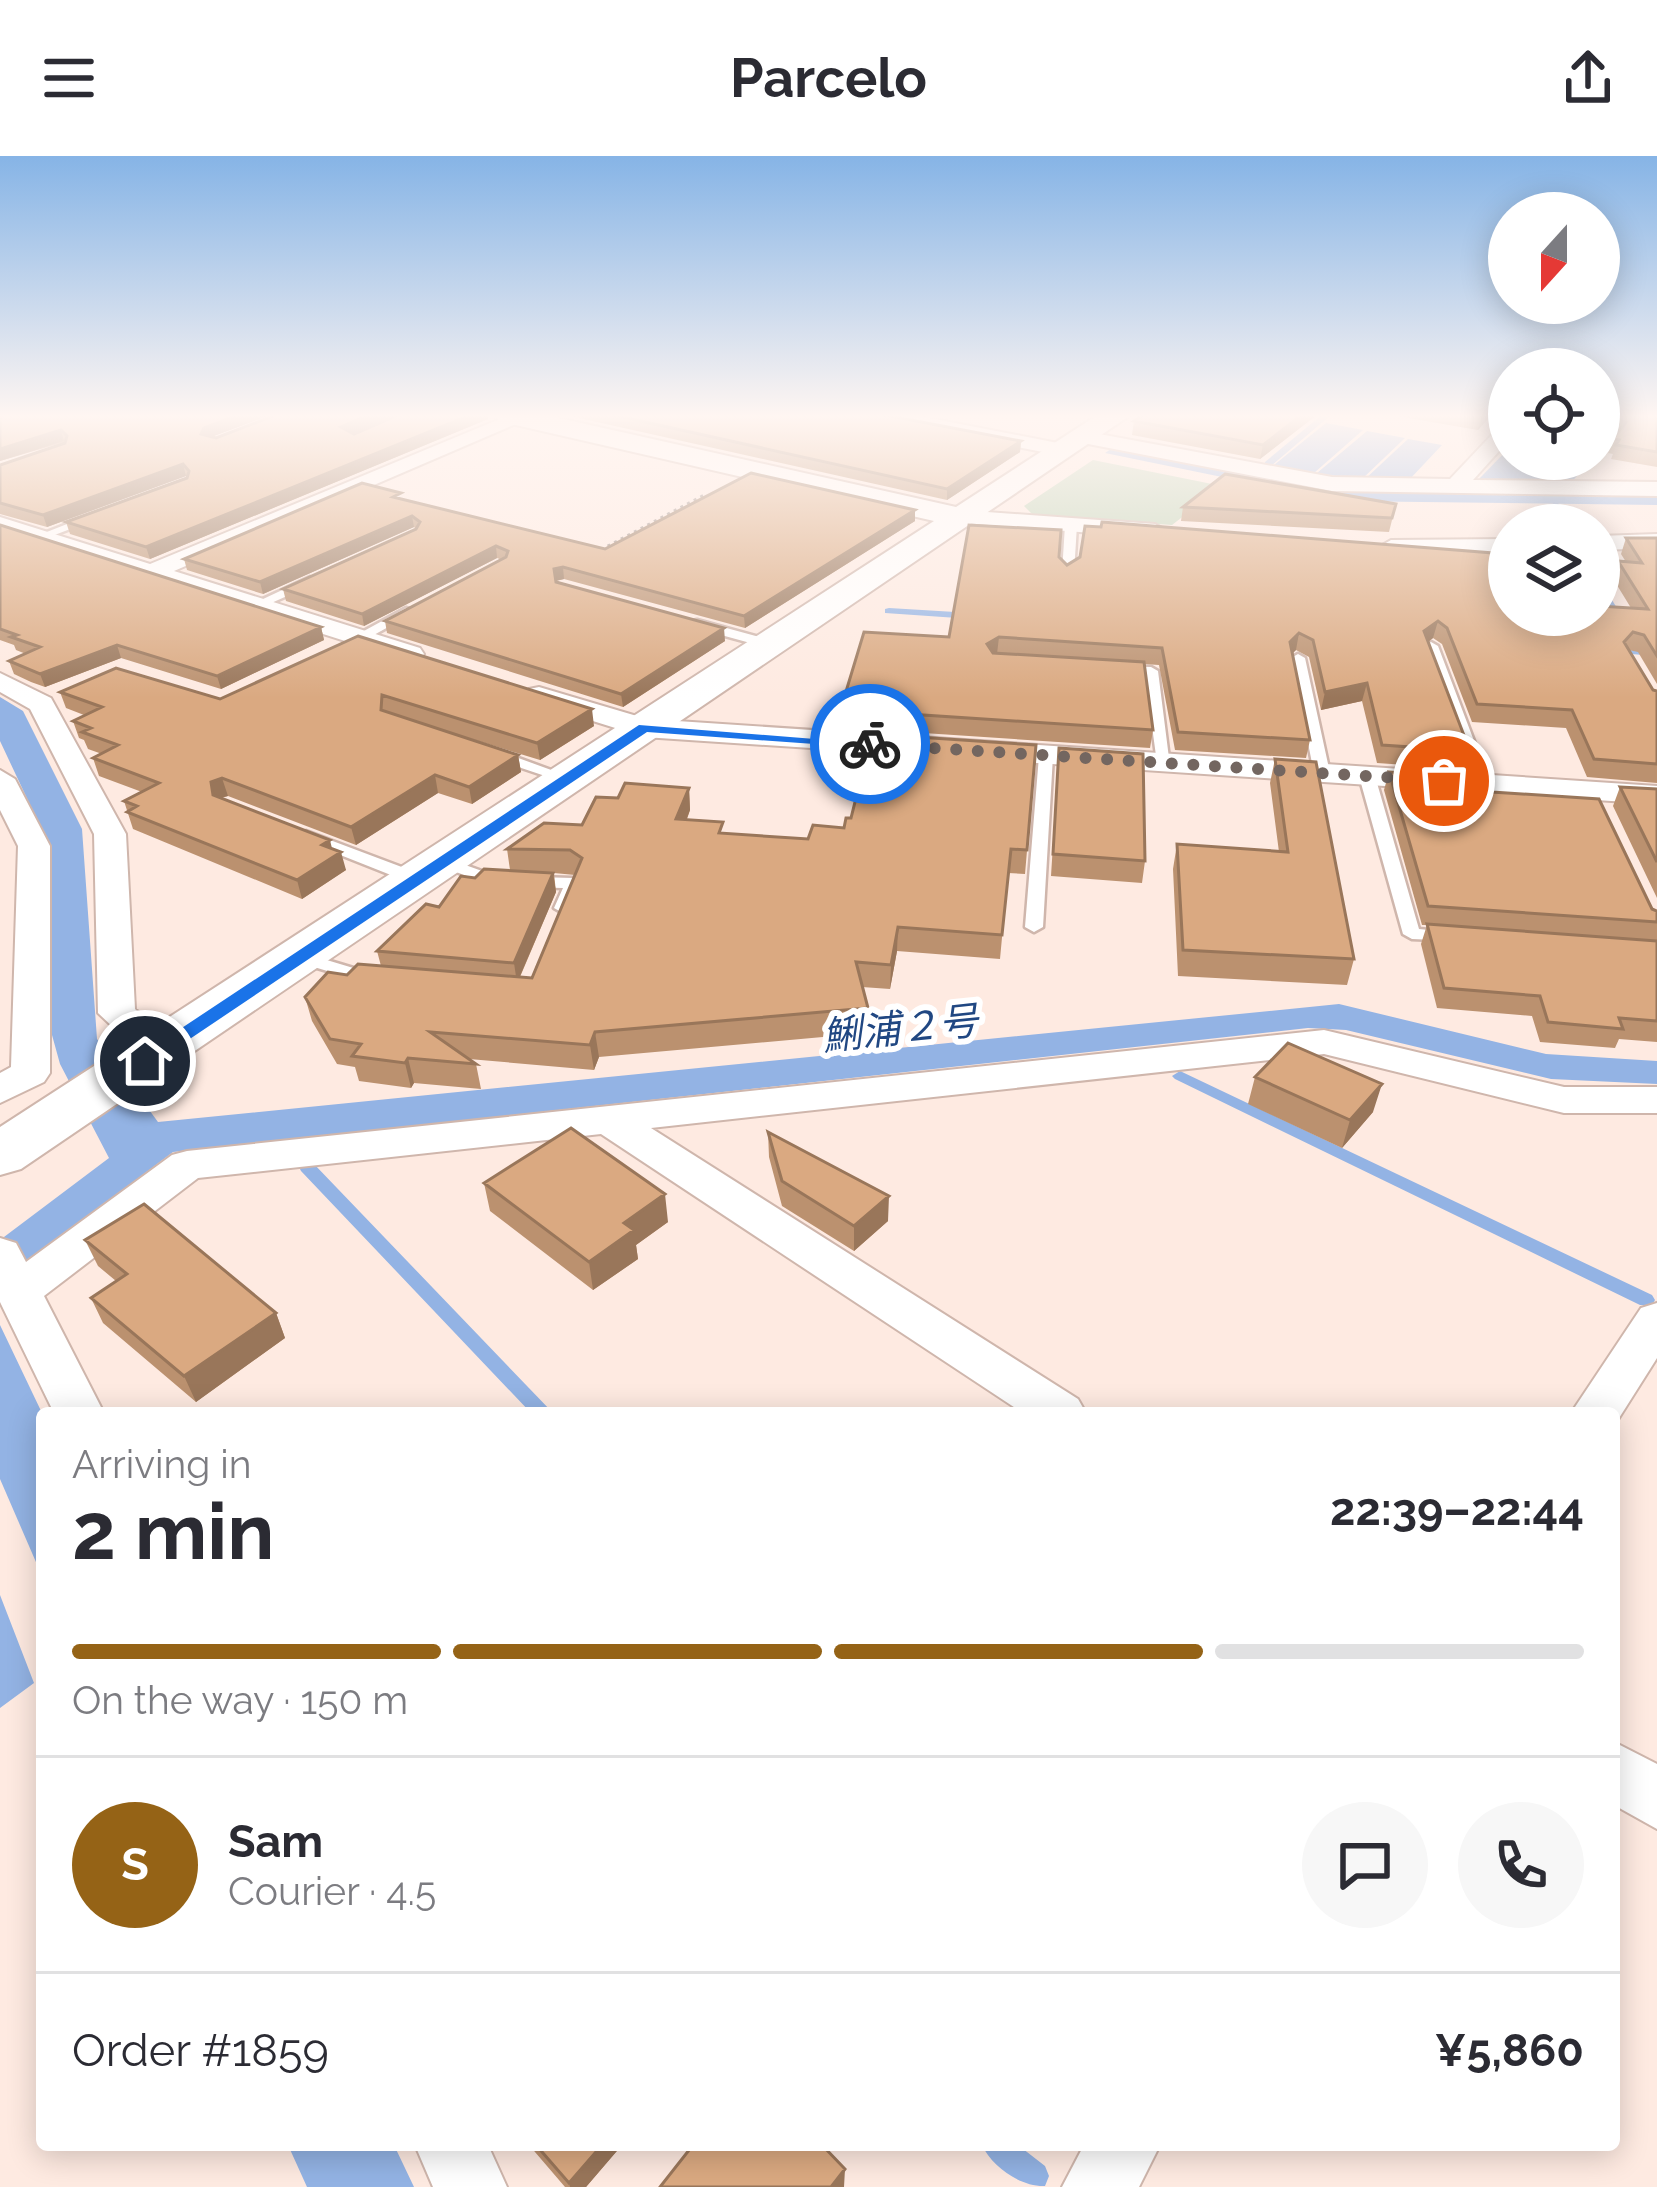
<!DOCTYPE html>
<html lang="en">
<head>
<meta charset="utf-8">
<style>
  body { margin:0; font-family:Raleway,"Noto Sans JP",sans-serif; background:#f7f7f7; color:#2b2b33; height:100vh; display:flex; flex-direction:column; font-size:45px; white-space:nowrap }
  * { box-sizing:border-box; margin:0 }
  p { font-size:39px; color:#7c7c81 }
  .icon { flex:none; width:66px; height:66px; fill:none; stroke:currentColor; stroke-width:2; stroke-linecap:round; stroke-linejoin:round }
  .map { position:relative; flex:1; overflow:hidden }
  .side { position:absolute; left:36px; top:1251px; width:1584px; height:744px; display:flex; flex-direction:column; background:#fff; border-radius:12px; box-shadow:0 6px 30px #0003 }
  .side>* { flex:none }
  .needle { width:78px; rotate:201deg }
  .fabs { position:absolute; left:1488px; top:36px; display:grid; gap:24px }
  .fabs a { display:grid; place-items:center; width:132px; height:132px; border-radius:50%; background:#fff; box-shadow:0 6px 30px #0003; font-size:60px }
  .pin { position:absolute; display:grid; place-items:center; width:102px; height:102px; color:#fff; margin:-51px; border:6px solid #fff; border-radius:50%; box-shadow:0 3px 12px #0007 }
  .courier { position:absolute; display:grid; place-items:center; width:120px; height:120px; margin:-60px; border:9px solid #1a73e8; border-radius:50%; background:#fff; color:#222; box-shadow:0 3px 15px #0007 }
  .head em { font-style:normal; font-weight:700 }
  .head div { display:flex; flex-direction:column-reverse }
  .head { display:flex; align-items:center; justify-content:space-between; height:204px; padding:0 36px }
  h1 { font-size:78px; font-weight:700; line-height:90px }
  .bar { display:grid; grid-template-columns:repeat(4,1fr); gap:18px 12px; align-content:center; height:144px; padding:0 36px }
  .bar i { height:15px; border-radius:9px; background:#e1e1e2 }
  .bar .on { background:#956316 }
  .bar p { grid-column:span 4 }
  .line { display:flex; align-items:center; gap:30px; padding:0 36px; border-top:3px solid #e1e1e2 }
  .line div { flex:1 }
  .round { display:grid; place-items:center; flex:none; width:126px; height:126px; border-radius:63px; background:#f7f7f7 }
  header { display:flex; justify-content:space-between; align-items:center; height:156px; padding:0 36px; background:#fff; font-size:54px; font-weight:700 }
  .map>svg:first-child { display:block }
  .green { fill:#bad1b3 }
  .water { fill:#93b3e4 }
  .lines { fill:none; stroke-linecap:round; stroke-linejoin:round }
  .stream { fill:#93b3e4; fill-rule:evenodd }
  .lane-casing { stroke:#cfb6ac; stroke-width:5 }
  .street-casing { stroke:#cfb6ac; stroke-width:4 }
  .secondary-casing { stroke:#cfb6ac; stroke-width:4 }
  .path { stroke:#9c8d86; stroke-width:4.5; stroke-dasharray:3 4.5; stroke-linecap:butt }
  .lane { fill:#fff; fill-rule:evenodd }
  .street { fill:#fff; fill-rule:evenodd }
  .secondary { fill:#fff; fill-rule:evenodd }
  .wall { fill:#bb916f; fill-rule:evenodd }
  .shaded-wall { fill:#99765a }
  .building { fill:#daa981; stroke:#99765a; stroke-width:3 }
  .route { fill:#1a73e8 }
  .done { stroke:#736660; stroke-width:12; stroke-dasharray:0 21.6 }
  .labels { text-anchor:middle; dominant-baseline:central; stroke-width:12; stroke-linejoin:round; paint-order:stroke }
  .water-label { font-size:39px; font-style:italic; fill:#204782; stroke:#fff }
</style>
</head>
<body>
<header><svg class="icon" aria-label="menu" viewBox="0 0 24 24"><path d="M4 6h16M4 12h16M4 18h16"/></svg>Parcelo<svg class="icon" aria-label="share" viewBox="0 0 24 24"><path d="M12 15V3M7 8l5-5 5 5M5 13v7h14v-7"/></svg></header>
<div class="map">
<svg width="1657" height="2031" viewBox="0 0 1657 2031">
  <rect width="100%" height="100%" fill="#feeae1"/>
  <!-- green -->
  <path class="green" d="M 1093,304 L 1222,330 L 1172,369 L 1033,359 L 1024,350 Z"/>
  <!-- water -->
  <path class="water" d="M 1326,267 L 1363,274 L 1314,317 L 1274,309 Z
    M 1367,275 L 1405,282 L 1361,324 L 1317,317 Z
    M 1408,283 L 1442,289 L 1408,325 L 1364,324 Z
    M 1114,291 L 1352,335 L 1657,338 L 1657,349 L 1339,345 L 1105,297 Z
    M 1509,292 L 1509,303 L 1591,303 L 1571,327 L 1479,323 Z
    M 0,541 L 23,555 L 82,673 L 97,883 L 158,966 L 1339,848 L 1546,898 L 1657,905 L 1657,928 L 1551,923 L 1346,874 L 1308,872 L 173,996 L 0,1127 L 0,1084 L 109,1002 L 60,908 L 52,879 L 47,685 L 0,585 Z
    M 0,1169 L 42,1257 L 42,1420 L 0,1323 Z
    M 0,1439 L 34,1527 L 0,1552 Z
    M 288,1989 L 394,1989 L 414,2031 L 307,2031 Z"/>
  <g class="lines">
    <!-- stream -->
    <path class="stream" d="M 1323,258 L 1332,258 L 1271,310 L 1265,310 L 1265,306 Z
      M 1555,346 L 1558,347 L 1572,369 L 1562,369 L 1551,349 Z
      M 1599,428 L 1604,431 L 1628,470 L 1627,472 L 1618,470 L 1599,439 Z
      M 889,452 L 972,457 L 977,460 L 972,463 L 885,457 L 885,453 Z
      M 1609,491 L 1657,494 L 1657,500 L 1605,496 L 1605,492 Z
      M 1180,915 L 1652,1139 L 1655,1144 L 1652,1149 L 1640,1149 L 1175,923 L 1172,920 Z
      M 307,1005 L 313,1007 L 553,1257 L 531,1257 L 301,1015 L 299,1011 Z
      M 982,1989 L 1018,1989 L 1045,2010 L 1049,2020 L 1045,2030 C 1021,2031 992,2011 982,1989 Z"/>
    <defs>
      <path id="lane" d="M 90,359 L 96,362 L 94,364 L 44,383 L 34,381 Z
        M 1071,366 L 1077,369 L 1074,417 L 1068,421 L 1062,417 L 1065,369 Z
        M 310,421 L 316,425 L 314,428 L 260,452 L 250,449 Z
        M 406,452 L 417,455 L 363,485 L 351,482 Z
        M 697,464 L 774,485 L 776,488 L 769,492 L 692,471 L 692,465 Z
        M 1431,486 L 1438,490 L 1490,627 L 1487,630 L 1474,627 L 1424,490 Z
        M 1298,498 L 1305,502 L 1330,617 L 1322,622 L 1314,617 L 1291,502 Z
        M 1113,510 L 1151,511 L 1158,515 L 1170,610 L 1157,607 L 1145,519 L 1113,516 Z
        M 489,595 L 499,595 L 576,623 L 563,626 L 489,601 Z
        M 1046,596 L 1053,600 L 1043,771 L 1034,776 L 1025,771 L 1039,600 Z
        M 1367,615 L 1375,620 L 1419,773 L 1458,777 L 1458,785 L 1412,783 L 1403,778 L 1359,620 Z
        M 306,675 L 423,719 L 425,723 L 423,727 L 411,727 L 300,683 L 300,677 Z
        M 443,701 L 496,720 L 573,722 L 581,727 L 572,752 L 563,757 L 554,752 L 563,732 L 494,730 L 437,709 L 435,706 Z
        M 300,796 L 380,820 L 383,824 L 374,829 L 294,805 L 291,801 Z"/>
      <path id="street" d="M 512,258 L 539,258 L 174,415 L 420,492 L 424,498 L 420,504 L 411,506 L 0,375 L 0,361 L 150,408 Z
        M 869,258 L 909,258 L 1063,288 L 1073,294 L 1063,300 L 879,264 Z
        M 1509,266 L 1509,284 L 1473,324 L 1657,326 L 1657,340 L 1332,335 L 1083,287 L 1073,281 L 1083,275 L 1332,321 L 1450,323 L 1502,268 Z
        M 959,354 L 1155,368 L 1167,375 L 1155,382 L 951,366 L 951,356 Z
        M 1657,378 L 1657,392 L 1599,394 L 1599,380 Z
        M 1509,383 L 1509,397 L 1391,398 L 1379,391 L 1391,384 Z
        M 0,517 L 51,542 L 126,678 L 135,853 L 179,894 L 174,902 L 146,902 L 98,857 L 94,678 L 30,553 L 0,536 Z
        M 539,531 L 647,563 L 1657,630 L 1657,648 L 644,581 L 529,545 L 525,539 L 529,533 Z
        M 0,614 L 15,623 L 50,690 L 50,917 L 44,926 L 0,947 L 0,917 L 11,911 L 18,690 L 0,654 Z
        M 1324,874 L 1564,931 L 1657,931 L 1657,957 L 1564,957 L 1324,898 L 651,972 L 1078,1243 L 1086,1257 L 1023,1257 L 601,978 L 198,1022 L 44,1140 L 104,1257 L 54,1257 L 0,1146 L 0,1082 L 16,1087 L 26,1106 L 172,999 L 187,995 Z
        M 1657,1147 L 1657,1202 L 1614,1270 L 1614,1257 L 1571,1257 L 1641,1152 Z
        M 1614,1586 L 1657,1608 L 1657,1673 L 1614,1649 Z
        M 415,1989 L 488,1989 L 507,2031 L 433,2031 Z
        M 1084,1989 L 1160,1989 L 1139,2031 L 1062,2031 Z"/>
      <path id="secondary" d="M 489,258 L 541,258 L 956,351 L 1099,258 L 1132,258 L 21,1013 L 0,1019 L 0,971 L 934,365 L 503,266 Z"/>
    </defs>
    <!-- lane casing -->
    <use href="#lane" class="lane-casing"/>
    <!-- street casing -->
    <use href="#street" class="street-casing"/>
    <!-- secondary casing -->
    <use href="#secondary" class="secondary-casing"/>
    <!-- path -->
    <path class="path" d="M 594,392 L 602,394 L 704,340"/>
    <!-- lane -->
    <use href="#lane" class="lane"/>
    <!-- street -->
    <use href="#street" class="street"/>
    <!-- secondary -->
    <use href="#secondary" class="secondary"/>
  </g>
  <!-- wall -->
  <path class="wall" d="M 0,258 L 273,258 L 211,281 L 216,282 L 354,278 L 400,258 L 488,258 L 488,263 L 150,403 L 70,378 L 66,366 L 187,322 L 186,320 L 47,371 L 0,358 L 0,309 L 65,286 L 0,305 Z
    M 561,258 L 880,258 L 1021,285 L 1020,296 L 947,344 Z
    M 1145,258 L 1318,258 L 1260,303 L 1132,279 L 1134,265 Z
    M 1385,258 L 1492,258 L 1478,274 Z
    M 1599,258 L 1657,258 L 1657,311 L 1611,303 L 1613,298 L 1608,297 L 1616,278 L 1599,274 Z
    M 402,343 L 605,393 L 915,354 L 915,365 L 745,472 L 564,423 L 556,425 L 725,485 L 623,551 L 387,477 L 385,465 L 502,404 L 497,402 L 364,470 L 286,445 L 283,433 L 416,373 L 414,371 L 263,438 L 187,414 L 184,403 Z
    M 1396,348 L 1389,376 L 1181,365 L 1183,351 Z
    M 0,369 L 321,471 L 324,484 L 221,533 L 121,502 L 45,531 L 31,526 L 14,518 L 9,505 L 26,498 L 16,494 L 14,489 L 0,484 Z
    M 1626,382 L 1657,382 L 1657,528 L 1638,496 L 1629,494 L 1653,534 L 1657,535 L 1657,627 L 1587,621 L 1566,572 L 1472,566 L 1442,488 L 1433,482 L 1428,486 L 1470,595 L 1464,613 L 1377,607 L 1362,545 L 1321,554 L 1309,501 L 1296,494 L 1292,497 L 1310,584 L 1306,602 L 1175,594 L 1159,509 L 1144,508 L 1153,574 L 1150,592 L 878,574 L 878,561 L 844,559 L 844,542 L 949,481 L 1059,401 L 1067,409 L 1509,459 L 1631,452 L 1612,421 L 1618,405 L 1626,406 L 1621,398 Z
    M 358,480 L 594,570 L 540,604 L 420,567 L 518,599 L 521,616 L 472,648 L 438,637 L 356,689 L 228,640 L 221,642 L 332,693 L 346,714 L 302,743 L 133,673 L 124,645 L 142,636 L 99,620 L 93,602 L 102,598 L 88,593 L 84,584 L 79,582 L 73,565 L 84,559 L 66,552 L 60,536 L 220,543 Z
    M 1036,589 L 1025,718 L 1008,717 L 1000,803 L 897,795 L 890,833 L 862,831 L 868,852 L 867,877 L 599,901 L 594,914 L 469,903 L 476,908 L 481,933 L 414,927 L 411,932 L 359,925 L 355,911 L 337,908 L 312,865 L 305,841 L 347,819 L 381,810 L 377,795 L 439,751 L 510,714 L 507,693 L 582,669 L 618,642 L 689,632 L 690,654 L 687,663 L 724,677 L 808,683 L 844,672 L 851,662 ZM 554,717 L 575,719 L 532,822 L 520,821 L 556,736 Z
    M 1059,592 L 1145,705 L 1142,727 L 1051,720 Z
    M 1275,603 L 1354,803 L 1347,829 L 1178,820 L 1173,713 L 1177,688 L 1279,696 L 1270,627 Z
    M 1389,616 L 1492,636 L 1657,755 L 1657,886 L 1619,883 L 1615,892 L 1540,886 L 1532,860 L 1437,852 L 1421,788 L 1427,769 L 1422,769 L 1384,634 Z
    M 1620,631 L 1657,633 L 1657,742 L 1613,650 Z
    M 1255,921 L 1373,956 L 1342,992 L 1248,948 Z
    M 768,976 L 888,1065 L 854,1095 L 782,1050 L 769,1001 Z
    M 484,1027 L 668,1066 L 636,1089 L 638,1103 L 593,1134 L 490,1055 Z
    M 85,1084 L 276,1157 L 285,1182 L 196,1246 L 103,1167 L 91,1142 L 116,1125 L 98,1110 Z
    M 529,1989 L 622,1989 L 586,2031 L 565,2031 Z"/>
  <!-- shaded-wall -->
  <path class="shaded-wall" d="M 241,258 L 273,258 L 206,283 L 201,278 L 204,272 Z
    M 371,258 L 398,258 L 344,282 L 341,271 Z
    M 473,258 L 488,258 L 488,263 L 150,403 L 146,391 Z
    M 1303,258 L 1318,258 L 1260,303 L 1263,289 Z
    M 1483,258 L 1492,258 L 1478,274 L 1481,260 Z
    M 61,274 L 64,285 L 0,305 L 0,293 Z
    M 1021,285 L 1020,296 L 947,344 L 947,333 Z
    M 183,308 L 186,320 L 47,371 L 43,359 Z
    M 915,354 L 915,365 L 745,472 L 744,460 Z
    M 412,360 L 414,371 L 263,438 L 260,426 Z
    M 496,390 L 497,402 L 364,470 L 362,458 Z
    M 563,411 L 564,423 L 555,425 L 554,413 Z
    M 1438,465 L 1433,482 L 1420,492 L 1424,475 Z
    M 321,471 L 324,484 L 221,533 L 217,520 Z
    M 724,472 L 725,485 L 623,551 L 621,538 Z
    M 1299,477 L 1296,494 L 1287,503 L 1290,486 Z
    M 999,481 L 997,498 L 986,505 L 987,488 Z
    M 117,489 L 121,502 L 45,531 L 40,518 Z
    M 1367,527 L 1362,545 L 1321,554 L 1325,536 Z
    M 592,553 L 594,570 L 540,604 L 537,587 Z
    M 518,599 L 521,616 L 472,648 L 469,631 Z
    M 435,619 L 438,637 L 356,689 L 351,671 Z
    M 222,622 L 228,640 L 216,643 L 213,639 L 211,626 Z
    M 689,632 L 690,654 L 678,686 L 676,663 Z
    M 330,684 L 334,701 L 341,696 L 346,714 L 302,743 L 297,724 L 322,689 Z
    M 553,717 L 556,736 L 517,827 L 514,807 Z
    M 898,771 L 897,795 L 890,833 L 891,809 Z
    M 595,876 L 599,901 L 594,914 L 590,889 Z
    M 408,902 L 414,927 L 411,932 L 405,907 Z
    M 1382,928 L 1373,956 L 1342,992 L 1350,964 Z
    M 665,1038 L 668,1066 L 636,1089 L 638,1103 L 593,1134 L 589,1106 L 624,1067 Z
    M 889,1040 L 888,1065 L 854,1095 L 854,1070 Z
    M 276,1157 L 285,1182 L 196,1246 L 184,1220 Z
    M 602,1989 L 622,1989 L 586,2031 L 570,2031 L 569,2027 Z
    M 845,2013 L 844,2031 L 831,2031 Z"/>
  <!-- building -->
  <path class="building" d="M 0,258 L 241,258 L 204,272 L 201,278 L 216,282 L 278,258 L 371,258 L 341,271 L 354,278 L 400,258 L 473,258 L 146,391 L 66,366 L 187,322 L 189,315 L 183,308 L 43,359 L 0,347 L 0,309 L 65,287 L 67,280 L 61,274 L 0,293 Z
    M 609,258 L 880,258 L 1021,285 L 947,333 Z
    M 1145,258 L 1303,258 L 1263,289 L 1134,265 Z
    M 1599,258 L 1657,258 L 1657,296 L 1616,289 L 1619,284 L 1612,283 L 1626,266 Z
    M 751,317 L 915,354 L 744,460 L 563,411 L 554,413 L 556,426 L 724,472 L 621,538 L 385,465 L 506,401 L 508,395 L 496,390 L 362,458 L 283,433 L 416,373 L 420,366 L 412,360 L 260,426 L 184,403 L 362,327 L 401,337 L 393,341 L 605,393 Z
    M 1225,318 L 1396,348 L 1392,362 L 1183,351 Z
    M 1102,366 L 1493,397 L 1509,426 L 1509,459 L 1599,459 L 1599,450 L 1648,453 L 1618,405 L 1642,407 L 1626,382 L 1657,382 L 1657,500 L 1644,479 L 1633,476 L 1624,486 L 1653,534 L 1657,535 L 1657,608 L 1594,603 L 1572,554 L 1477,548 L 1447,472 L 1438,465 L 1424,475 L 1470,595 L 1382,589 L 1367,527 L 1325,536 L 1313,484 L 1299,477 L 1290,486 L 1310,584 L 1178,576 L 1162,492 L 999,481 L 987,488 L 993,497 L 1144,506 L 1153,574 L 878,556 L 881,544 L 844,542 L 864,476 L 949,481 L 969,369 L 1061,374 L 1059,401 L 1067,409 L 1080,401 L 1085,370 L 1101,371 Z
    M 0,369 L 321,471 L 217,520 L 117,489 L 40,518 L 9,505 L 40,491 L 11,481 L 17,479 L 0,473 Z
    M 358,480 L 592,553 L 537,587 L 382,539 L 381,554 L 518,599 L 469,631 L 435,619 L 351,671 L 222,622 L 211,626 L 213,639 L 330,684 L 322,689 L 341,696 L 297,724 L 127,656 L 137,650 L 124,645 L 159,627 L 93,602 L 118,589 L 82,576 L 91,572 L 73,565 L 102,551 L 60,536 L 116,512 L 220,543 Z
    M 872,578 L 1036,589 L 1027,694 L 1011,693 L 1002,779 L 898,771 L 891,809 L 856,806 L 868,852 L 595,876 L 590,889 L 430,876 L 476,908 L 408,902 L 405,907 L 352,900 L 361,888 L 330,883 L 305,841 L 328,816 L 347,819 L 358,808 L 532,822 L 582,702 L 570,694 L 507,693 L 544,667 L 582,669 L 596,641 L 618,642 L 625,627 L 689,632 L 676,663 L 723,666 L 719,677 L 808,683 L 813,669 L 844,672 L 846,662 L 851,662 Z
    M 1059,592 L 1143,598 L 1145,705 L 1053,698 Z
    M 1275,603 L 1316,606 L 1354,803 L 1183,794 L 1177,688 L 1288,696 Z
    M 1389,616 L 1487,623 L 1492,636 L 1599,643 L 1652,753 L 1657,755 L 1657,766 L 1428,750 Z
    M 1620,631 L 1657,633 L 1657,706 Z
    M 484,713 L 553,717 L 514,807 L 377,795 L 426,748 L 439,751 L 461,720 L 475,722 Z
    M 1427,768 L 1657,785 L 1657,865 L 1619,862 L 1623,873 L 1548,866 L 1540,840 L 1444,832 Z
    M 1288,887 L 1382,928 L 1350,964 L 1255,921 Z
    M 571,972 L 665,1038 L 624,1067 L 634,1074 L 589,1106 L 484,1027 Z
    M 768,976 L 889,1040 L 854,1070 L 782,1025 Z
    M 144,1048 L 276,1157 L 184,1220 L 91,1142 L 127,1118 L 85,1084 Z
    M 536,1989 L 602,1989 L 569,2027 Z
    M 693,1989 L 822,1989 L 845,2013 L 831,2031 L 660,2031 Z"/>
  <!-- sky -->
  <linearGradient id="sky" x2="0" y2="1"><stop stop-color="#86b4e6"/><stop offset="0.48" stop-color="#fff6f2"/><stop offset="1" stop-color="#fff6f2" stop-opacity="0"/></linearGradient>
  <rect width="1657" height="542" fill="url(#sky)"/>
  <!-- route -->
  <path class="route" d="M 639,569 L 877,588 L 870,592 L 647,576 L 151,909 L 138,909 L 138,901 Z"/>
  <g class="lines">
    <!-- done -->
    <path class="done" d="M 870,588 L 1444,625"/>
  </g>
  <g class="labels">
    <!-- water labels -->
    <g class="water-label">
      <text transform="translate(900 872) rotate(-6)">鯏浦２号</text>
    </g>
  </g>
</svg>
<div class="fabs">
<a><svg class="needle" viewBox="-14 -14 28 28"><path d="M0-13l5 13h-10z" fill="#e53935"/><path d="M0 13l5-13h-10z" fill="#7c7c81"/></svg></a>
<a><svg class="icon" aria-label="locate" viewBox="0 0 24 24"><circle cx="12" cy="12" r="6"/><path d="M12 2v4M12 18v4M2 12h4M18 12h4"/></svg></a>
<a><svg class="icon" aria-label="layers" viewBox="0 0 24 24"><path d="M12 4l9 5-9 5-9-5zM3 14l9 5 9-5"/></svg></a>
</div>
<div class="pin" style="left:1444px;top:625px;background:#ea580c"><svg class="icon" aria-label="bag" viewBox="0 0 24 24"><path d="M5 8h14l-1 12H6zM9 8a3 3 0 0 1 6 0"/></svg></div>
<div class="pin" style="left:145px;top:905px;background:#1f2937"><svg class="icon" aria-label="home" viewBox="0 0 24 24"><path d="M3 11l9-7 9 7M6 9v11h12V9"/></svg></div>
<div class="courier" style="left:870px;top:588px"><svg class="icon" aria-label="bike" viewBox="0 0 24 24"><circle cx="6" cy="16" r="4"/><circle cx="18" cy="16" r="4"/><path d="M6 16l4-8h5l3 8M10 8l3 8H6M13 5h3"/></svg></div>
<section class="side">
<div class="head"><div><h1>2 min</h1><p>Arriving in</p></div><em>22:39–22:44</em></div>
<div class="bar"><i class="on"></i><i class="on"></i><i class="on"></i><i></i><p>On the way · 150 m</p></div>
<div class="line" style="height:216px"><b class="round" style="background:#956316;color:#fff">S</b><div><b>Sam</b><p>Courier · 4.5</p></div><a class="round"><svg class="icon" aria-label="chat" viewBox="0 0 24 24"><path d="M4 5h16v11H9l-5 4z"/></svg></a><a class="round"><svg class="icon" aria-label="phone" viewBox="0 0 24 24"><path d="M5 4h4l2 5-3 2q2 4 5 5l2-3 5 2v4C11 20 4 13 5 4z"/></svg></a></div>
<div class="line" style="height:156px"><div>Order #1859</div><b>¥5,860</b></div>
</section>
</div>
</body>
</html>
